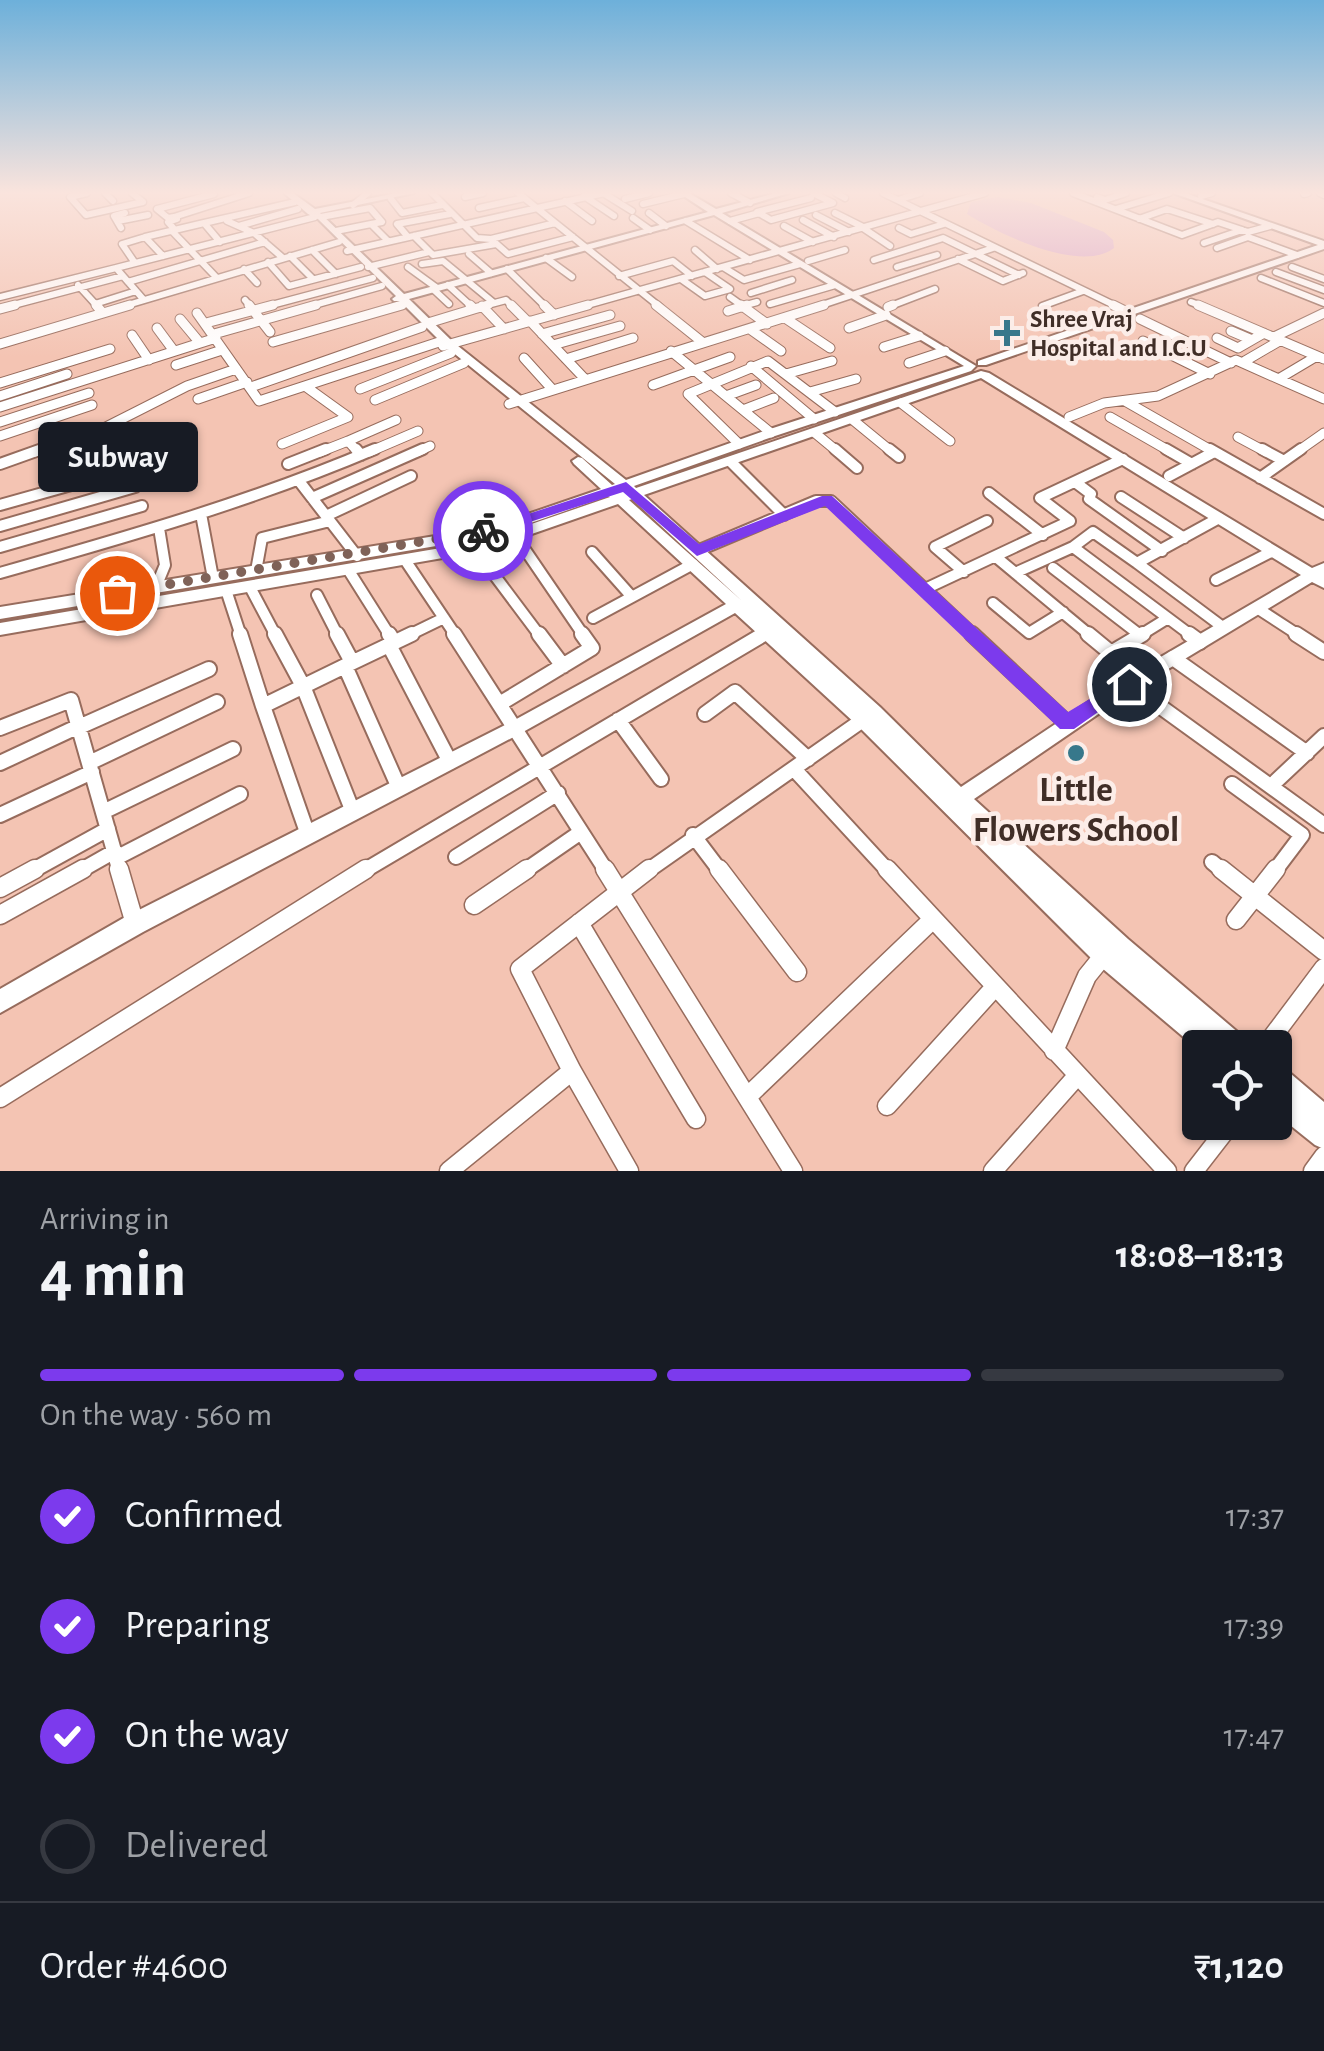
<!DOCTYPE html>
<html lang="en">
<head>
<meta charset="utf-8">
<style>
  body { margin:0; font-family:"Alegreya Sans",sans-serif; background:#242831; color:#f1f3f6; height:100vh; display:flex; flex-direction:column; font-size:38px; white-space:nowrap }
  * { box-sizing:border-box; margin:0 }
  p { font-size:32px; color:#9ea1a6 }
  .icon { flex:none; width:55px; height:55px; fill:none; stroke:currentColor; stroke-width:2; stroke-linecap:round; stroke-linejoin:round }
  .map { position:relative; height:1171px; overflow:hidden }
  .panel { display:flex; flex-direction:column; background:#171b24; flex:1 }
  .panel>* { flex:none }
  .fabs { position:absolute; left:1182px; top:1030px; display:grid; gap:20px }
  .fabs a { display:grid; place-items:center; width:110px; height:110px; border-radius:10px; background:#171b24; box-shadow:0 2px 8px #0004; font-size:50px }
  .pin { position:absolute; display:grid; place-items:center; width:85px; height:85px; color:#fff; margin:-42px; border:5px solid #fff; border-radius:50%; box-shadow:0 2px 10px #0007 }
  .courier { position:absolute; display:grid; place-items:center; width:100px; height:100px; margin:-50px; border:8px solid #7c3aed; border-radius:50%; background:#fff; color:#222; box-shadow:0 2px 12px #0007 }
  .bubble { position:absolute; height:70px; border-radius:10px; background:#171b24; box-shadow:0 2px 8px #0004; font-size:32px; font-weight:700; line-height:70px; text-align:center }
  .overview em { font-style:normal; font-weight:700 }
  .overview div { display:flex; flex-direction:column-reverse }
  .overview { display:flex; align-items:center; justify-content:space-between; height:170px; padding:0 40px }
  h1 { font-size:65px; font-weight:700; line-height:75px }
  .bar { display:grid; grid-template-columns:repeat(4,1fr); gap:15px 10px; align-content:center; height:120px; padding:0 40px }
  .bar i { height:12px; border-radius:8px; background:#363941 }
  .bar .on { background:#7c3aed }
  .bar p { grid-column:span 4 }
  .line { display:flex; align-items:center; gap:25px; padding:0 40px; border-top:2px solid #363941 }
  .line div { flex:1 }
  ol { padding:0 40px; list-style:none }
  li { display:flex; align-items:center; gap:30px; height:110px }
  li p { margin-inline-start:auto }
  li .icon { padding:10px; border-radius:50%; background:#7c3aed; color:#fff; stroke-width:4 }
  li:last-child { color:#9ea1a6 }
  li i { width:55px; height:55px; border:5px solid #363941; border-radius:50% }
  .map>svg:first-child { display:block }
  .green { fill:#dba6c8 }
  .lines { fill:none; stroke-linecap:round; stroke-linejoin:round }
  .street-far4-casing { stroke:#976c5d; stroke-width:9 }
  .street-far3-casing { stroke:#976c5d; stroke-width:11 }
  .street-far2-casing { stroke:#976c5d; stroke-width:14 }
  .street-far1-casing { stroke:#976c5d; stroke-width:18 }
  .street-casing { stroke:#976c5d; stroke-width:21 }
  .secondary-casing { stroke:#976c5d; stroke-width:4 }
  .street-far4 { stroke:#fff; stroke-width:6 }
  .street-far3 { stroke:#fff; stroke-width:9 }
  .street-far2 { stroke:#fff; stroke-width:10 }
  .street-far1 { stroke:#fff; stroke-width:14 }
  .street { stroke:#fff; stroke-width:18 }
  .secondary { fill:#fff; fill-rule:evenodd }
  .route { fill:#7c3aed }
  .done { stroke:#7f6258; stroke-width:10; stroke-dasharray:0 18 }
  .poi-dot { fill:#37788b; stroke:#fcede8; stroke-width:4 }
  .labels { text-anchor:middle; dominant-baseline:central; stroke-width:9; stroke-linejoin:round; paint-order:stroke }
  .far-poi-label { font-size:25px; font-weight:bold; fill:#402e27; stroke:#fcede8; text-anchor:start }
  .near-poi-label { font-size:35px; font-weight:bold; fill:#402e27; stroke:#fcede8 }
</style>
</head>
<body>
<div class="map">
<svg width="1324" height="1171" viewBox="0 0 1324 1171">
  <rect width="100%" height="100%" fill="#f4c4b3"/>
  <!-- green -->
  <path class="green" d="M 998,197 L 1031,203 L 1104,232 L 1113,240 L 1114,248 C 1081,274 999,234 967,214 L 971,202 Z"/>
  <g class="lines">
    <defs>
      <path id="street-far4" d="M 87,193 L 70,197 L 86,215 L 143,202 L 132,193
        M 105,193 L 113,201
        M 432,193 L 477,238 L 491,239
        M 518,193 L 660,307
        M 603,193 L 632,211
        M 731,193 L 750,203
        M 836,193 L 845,198
        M 883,193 L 1118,307
        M 1073,193 L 1182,235 L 1218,222 L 1248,232 L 1270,226
        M 1320,193 L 1324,195
        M 1304,194 L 1308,193
        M 584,196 L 614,216
        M 1201,196 L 1212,193
        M 465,197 L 483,193
        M 1097,197 L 1105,200 L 1126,193
        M 391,199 L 402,213 L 442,205
        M 625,199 L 649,193
        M 898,200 L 920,193
        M 565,201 L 592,221
        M 643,204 L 684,194
        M 353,205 L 368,193
        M 479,208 L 524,198
        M 1116,209 L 1169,193
        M 757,212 L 811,198
        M 649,213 L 666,226
        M 835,213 L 865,228
        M 816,215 L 849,232
        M 174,217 L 168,218 L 157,209 L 214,194
        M 321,217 L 370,208 L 382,222 L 371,224
        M 633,218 L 650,230
        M 1139,219 L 1167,209 L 1213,224
        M 803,220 L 834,237
        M 118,221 L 148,215
        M 227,221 L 254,233 L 283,258
        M 686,221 L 750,260
        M 730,221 L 759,213 L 771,220 L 833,203 L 813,193
        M 204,223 L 295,202
        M 555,223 L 491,239 L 508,254 L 573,237
        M 239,226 L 298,209
        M 784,226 L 813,242
        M 121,228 L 114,216 L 125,213
        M 863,228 L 890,246
        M 899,228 L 911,234 L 944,224
        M 175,230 L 168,222 L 177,219 L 174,217 L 249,193
        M 172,231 L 216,277
        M 336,231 L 371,224 L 388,241
        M 414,236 L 433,255 L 496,244
        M 408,237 L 397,224 L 450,214
        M 1204,243 L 1242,230
        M 1217,248 L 1248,237 L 1297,255
        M 312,250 L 336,274
        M 695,250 L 717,269
        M 347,251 L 604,193
        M 469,254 L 491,273
        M 163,256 L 145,237 L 204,223 L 220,242
        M 290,256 L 313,279
        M 546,258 L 572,277
        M 958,259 L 1003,281 L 1023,273
        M 874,260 L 943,238 L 1019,275
        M 808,261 L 845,250
        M 268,262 L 289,286 L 361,267
        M 135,263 L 122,244 L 145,237
        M 422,264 L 443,261 L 494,303
        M 368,267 L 429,252
        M 408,267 L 437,288
        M 723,267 L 744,280 L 800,264
        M 897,267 L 937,255
        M 1292,267 L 1324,279
        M 116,268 L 315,217
        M 244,269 L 257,283
        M 507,269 L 546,307
        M 1276,272 L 1324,290
        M 619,276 L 673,261 L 692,276
        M 1261,278 L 1324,303
        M 681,279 L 705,296 L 730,289 L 705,272
        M 128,282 L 265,242
        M 78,285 L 98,307
        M 448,285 L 472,307
        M 433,289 L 449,304
        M 751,293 L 792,280
        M 0,297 L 116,268 L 143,299
        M 730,297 L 744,307
        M 245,300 L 251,307
        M 1191,302 L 1204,307
        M 95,304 L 136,291
        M 770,304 L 835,285
        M 1042,306 L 1083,291
        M 6,307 L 123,276
        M 121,307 L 339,242
        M 264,307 L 373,278
        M 307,307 L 382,286
        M 393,307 L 402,305
        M 480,307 L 506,300 L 513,307
        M 580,307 L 985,193
        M 739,307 L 757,302
        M 816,307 L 993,248
        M 888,307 L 935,289"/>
      <path id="street-far3" d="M 96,305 L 102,312
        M 249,305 L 270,332
        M 470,305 L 474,309 L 488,305
        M 511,305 L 528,322
        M 544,305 L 554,315
        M 656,305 L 701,341
        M 741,305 L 767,324
        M 1113,305 L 1129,313
        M 1198,305 L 1324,359
        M 482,306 L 504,329
        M 888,307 L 893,305
        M 0,309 L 15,305
        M 728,311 L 747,305
        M 197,313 L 259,401 L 439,342
        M 785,318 L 830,348
        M 180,319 L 200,343
        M 1140,319 L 1231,363
        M 530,321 L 584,378
        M 206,323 L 273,305
        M 428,323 L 474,309
        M 157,328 L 174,351
        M 849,328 L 886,315
        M 750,329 L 781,351
        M 1231,331 L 1252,340
        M 214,334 L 316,305
        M 542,334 L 610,315
        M 132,335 L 149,360
        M 1274,337 L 1324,313
        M 1217,338 L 1238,348 L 1264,333
        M 1143,341 L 1210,374
        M 273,342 L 402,305
        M 0,344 L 130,305
        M 553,345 L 620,326
        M 443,346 L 588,305
        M 884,347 L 919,336
        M 671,351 L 771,433
        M 524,358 L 552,389
        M 566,359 L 633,338
        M 1245,361 L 1281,340
        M 909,363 L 945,351
        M 176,365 L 222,350
        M 751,366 L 814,419
        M 786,374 L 832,361
        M 1280,378 L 1317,356
        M 0,383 L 110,349
        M 653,385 L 730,357
        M 251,387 L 422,327
        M 360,389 L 451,353
        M 810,392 L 856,379
        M 0,396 L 67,374
        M 726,396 L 756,385
        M 198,399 L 247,382
        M 375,400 L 464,363
        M 1125,401 L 1214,452
        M 901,403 L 950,441
        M 509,404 L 824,305
        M 0,407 L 216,338
        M 743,410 L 774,398
        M 1069,417 L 1104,403 L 1158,396 L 1236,360 L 1324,399
        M 1110,417 L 1171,452
        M 853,420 L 892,452
        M 0,422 L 89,393
        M 815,433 L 838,452
        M 0,436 L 92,405
        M 1238,437 L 1266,452
        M 282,444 L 348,417 L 305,386
        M 739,444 L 688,394 L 768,361 L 835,412
        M 35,452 L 106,427 L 187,386 L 236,369
        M 320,452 L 348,441
        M 358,452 L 348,441 L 396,420
        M 369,452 L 418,431
        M 417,452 L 430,446
        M 1297,452 L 1324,433"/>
      <path id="street-far2" d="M 356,449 L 361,455
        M 835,449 L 857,468
        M 889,449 L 899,457
        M 1166,449 L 1192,464
        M 1210,449 L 1324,514
        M 1262,449 L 1284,461
        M 731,462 L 784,515
        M 0,464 L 42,449
        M 288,464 L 326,449
        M 1169,476 L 1214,452
        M 1260,478 L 1301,449
        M 299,481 L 357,556
        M 1075,482 L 1091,494 L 1089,499 L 1162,551
        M 989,493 L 1043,535
        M 1121,497 L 1184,538
        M 312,498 L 423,449
        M 0,505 L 132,468
        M 201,514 L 213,578
        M 326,516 L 411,476
        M 0,526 L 135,487
        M 515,535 L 584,636
        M 0,547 L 142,506
        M 1073,547 L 1168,618
        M 474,548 L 540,636
        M 697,551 L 816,501 L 831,501 L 975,636
        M 592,552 L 632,597
        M 996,557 L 1091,636
        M 405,560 L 456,636
        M 1137,563 L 1224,628
        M 1053,568 L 1140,635
        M 256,571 L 262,538 L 330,521
        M 349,571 L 390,636
        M 964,572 L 935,547 L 987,521
        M 0,573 C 127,537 253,501 375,449
        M 1015,573 L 1073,547 L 1093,532 L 1137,563 L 1219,518
        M 1216,580 L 1273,551
        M 156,587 L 165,565 L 159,528
        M 250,587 L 276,636
        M 925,589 L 1070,521 L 1040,498 L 1123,459
        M 226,590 L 241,636
        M 317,595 L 338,636
        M 993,603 L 1029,633 L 1063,612
        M 1257,608 L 1300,636
        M 593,618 L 693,564
        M 407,636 L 444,618
        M 760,636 L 765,633
        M 1139,636 L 1168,618 L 1192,636"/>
      <path id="street-far1" d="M 240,634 L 263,706 L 345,666
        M 275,634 L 303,686 L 353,812
        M 337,634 L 352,662
        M 389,634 L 394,642
        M 454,634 L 607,872
        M 539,634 L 563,666
        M 972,634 L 1067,723
        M 1088,634 L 1111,653 L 1143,634
        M 1189,634 L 1200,642
        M 1296,634 L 1324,652
        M 389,645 L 450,762
        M 1173,658 L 1307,753
        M 1129,684 L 1324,825
        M 501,703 L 592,648 L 582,634
        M 263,706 L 308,835
        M 705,714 L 735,692 L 808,759
        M 618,720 L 661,779
        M 79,727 L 209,669
        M 0,728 L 71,700 L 120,872
        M 0,763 L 79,726
        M 89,763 L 217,702
        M 794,769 L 889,872
        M 1232,784 L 1302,835 L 1274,872
        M 1271,786 L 1324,736
        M 399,788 L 345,666 L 412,634
        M 103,812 L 233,749
        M 0,815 L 92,772
        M 693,835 L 721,872
        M 456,857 L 558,793
        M 116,858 L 240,794
        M 1212,862 L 1224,872
        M 30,872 L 108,829
        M 78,872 L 115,851
        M 362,872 L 764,634
        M 523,872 L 581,832
        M 646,872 L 867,717"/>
      <path id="street" d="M 119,869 L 135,924
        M 605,869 L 793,1171
        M 719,869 L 797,972
        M 887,869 L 1167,1171
        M 1221,869 L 1324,951
        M 0,888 L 35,869
        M 474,905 L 527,869
        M 0,915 L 83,869
        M 1236,920 L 1276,869
        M 579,923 L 696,1119
        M 1264,1048 L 1324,968
        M 1054,1051 L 1087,976 L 1104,955
        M 572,1071 L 520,969 L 649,869
        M 747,1097 L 931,921
        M 0,1098 L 366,869
        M 887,1106 L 994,988
        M 449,1171 L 572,1071 L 629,1171
        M 993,1171 L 1077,1076
        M 1194,1171 L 1232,1122
        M 1313,1171 L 1324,1156"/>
      <path id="secondary" d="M 284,193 L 293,193 L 315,209 L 397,193 L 414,193 L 320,213 L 404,294 L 708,212 L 679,193 L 689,193 L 716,209 L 776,193 L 789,193 L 722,213 L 976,366 L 971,371 L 775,436 L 634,486 L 636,488 L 981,371 L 989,373 L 1312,568 L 1324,563 L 1324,588 L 1312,582 L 1135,689 L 974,799 L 1128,939 L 1247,1040 L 1251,1048 L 1200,1048 L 1200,1051 L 1096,963 L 857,725 L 735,613 L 523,732 L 143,932 L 0,1013 L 0,989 L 127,916 L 511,722 L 726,604 L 618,504 L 483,551 L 0,635 L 0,623 L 482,541 L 610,497 L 608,496 L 528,524 L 472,540 L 0,619 L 0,607 L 472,530 L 519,517 L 601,489 L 574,464 L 572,461 L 578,457 L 582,458 L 612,485 L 615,484 L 445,346 L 400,301 L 394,301 L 392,299 L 396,296 L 318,219 L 308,214 ZM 714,215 L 964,366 L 767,430 L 626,480 L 453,342 L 409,299 ZM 981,378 L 1301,575 L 1123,679 L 961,787 L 880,707 L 644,495 ZM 632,499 L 742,601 L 629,500 Z
        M 1173,193 L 1185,193 L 1324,241 L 1324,249 L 986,365 L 978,365 L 978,361 L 1318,245 Z
        M 1275,1065 L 1284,1068 L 1324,1102 L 1324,1149 L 1315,1145 L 1275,1113 Z"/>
    </defs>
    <!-- street-far4 casing -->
    <use href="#street-far4" class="street-far4-casing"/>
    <!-- street-far3 casing -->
    <use href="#street-far3" class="street-far3-casing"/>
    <!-- street-far2 casing -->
    <use href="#street-far2" class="street-far2-casing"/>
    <!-- street-far1 casing -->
    <use href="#street-far1" class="street-far1-casing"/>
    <!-- street casing -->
    <use href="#street" class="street-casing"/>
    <!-- secondary casing -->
    <use href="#secondary" class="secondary-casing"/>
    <!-- street-far4 -->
    <use href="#street-far4" class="street-far4"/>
    <!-- street-far3 -->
    <use href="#street-far3" class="street-far3"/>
    <!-- street-far2 -->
    <use href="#street-far2" class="street-far2"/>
    <!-- street-far1 -->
    <use href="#street-far1" class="street-far1"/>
    <!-- street -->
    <use href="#street" class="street"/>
    <!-- secondary -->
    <use href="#secondary" class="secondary"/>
  </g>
  <!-- sky -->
  <linearGradient id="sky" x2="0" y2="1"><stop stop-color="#6db0da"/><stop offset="0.54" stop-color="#fae4dd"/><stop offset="1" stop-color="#fae4dd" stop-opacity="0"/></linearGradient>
  <rect width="1324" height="357" fill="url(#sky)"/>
  <!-- route -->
  <path class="route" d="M 626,482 L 699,544 L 822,496 L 832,496 L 1068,712 L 1123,679 L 1135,679 L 1138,684 L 1074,729 L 1060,729 L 825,506 L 697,556 L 623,492 L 483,537 L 476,531 Z"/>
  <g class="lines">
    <!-- done -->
    <path class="done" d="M 117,593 L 483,531"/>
  </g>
  <!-- markers -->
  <g class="poi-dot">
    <path d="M1002 318h10v10h10v10h-10v10h-10v-10h-10v-10h10z"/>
    <circle cx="1076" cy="753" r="10"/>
  </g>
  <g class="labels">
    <!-- far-poi labels -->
    <g class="far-poi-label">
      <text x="1030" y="319">Shree Vraj<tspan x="1030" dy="29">Hospital and I.C.U</tspan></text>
    </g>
    <!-- near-poi labels -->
    <g class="near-poi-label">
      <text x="1076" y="790">Little<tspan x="1076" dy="40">Flowers School</tspan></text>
    </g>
  </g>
</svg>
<div class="fabs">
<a><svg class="icon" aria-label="locate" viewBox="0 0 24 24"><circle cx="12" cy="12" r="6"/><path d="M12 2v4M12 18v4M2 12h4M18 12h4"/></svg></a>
</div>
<div class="pin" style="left:117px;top:593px;background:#ea580c"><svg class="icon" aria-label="bag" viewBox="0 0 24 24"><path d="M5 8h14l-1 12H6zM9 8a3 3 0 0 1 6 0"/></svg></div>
<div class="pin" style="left:1129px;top:684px;background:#1f2937"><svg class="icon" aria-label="home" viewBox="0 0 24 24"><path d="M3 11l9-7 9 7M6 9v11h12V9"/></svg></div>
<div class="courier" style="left:483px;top:531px"><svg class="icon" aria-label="bike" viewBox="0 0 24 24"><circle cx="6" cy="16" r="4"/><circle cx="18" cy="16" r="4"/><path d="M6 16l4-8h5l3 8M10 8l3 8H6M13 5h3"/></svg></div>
<div class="bubble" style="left:38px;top:422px;width:160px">Subway</div>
</div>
<section class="panel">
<div class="overview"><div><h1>4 min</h1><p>Arriving in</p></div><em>18:08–18:13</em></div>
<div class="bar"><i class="on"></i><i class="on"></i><i class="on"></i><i></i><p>On the way · 560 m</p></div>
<ol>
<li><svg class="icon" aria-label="check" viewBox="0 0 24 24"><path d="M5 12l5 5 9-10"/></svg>Confirmed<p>17:37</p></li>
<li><svg class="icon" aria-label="check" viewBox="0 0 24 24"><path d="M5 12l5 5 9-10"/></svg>Preparing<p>17:39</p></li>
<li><svg class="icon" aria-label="check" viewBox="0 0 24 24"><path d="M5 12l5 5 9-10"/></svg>On the way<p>17:47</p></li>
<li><i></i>Delivered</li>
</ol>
<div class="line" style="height:130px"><div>Order #4600</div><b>₹1,120</b></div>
</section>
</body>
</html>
